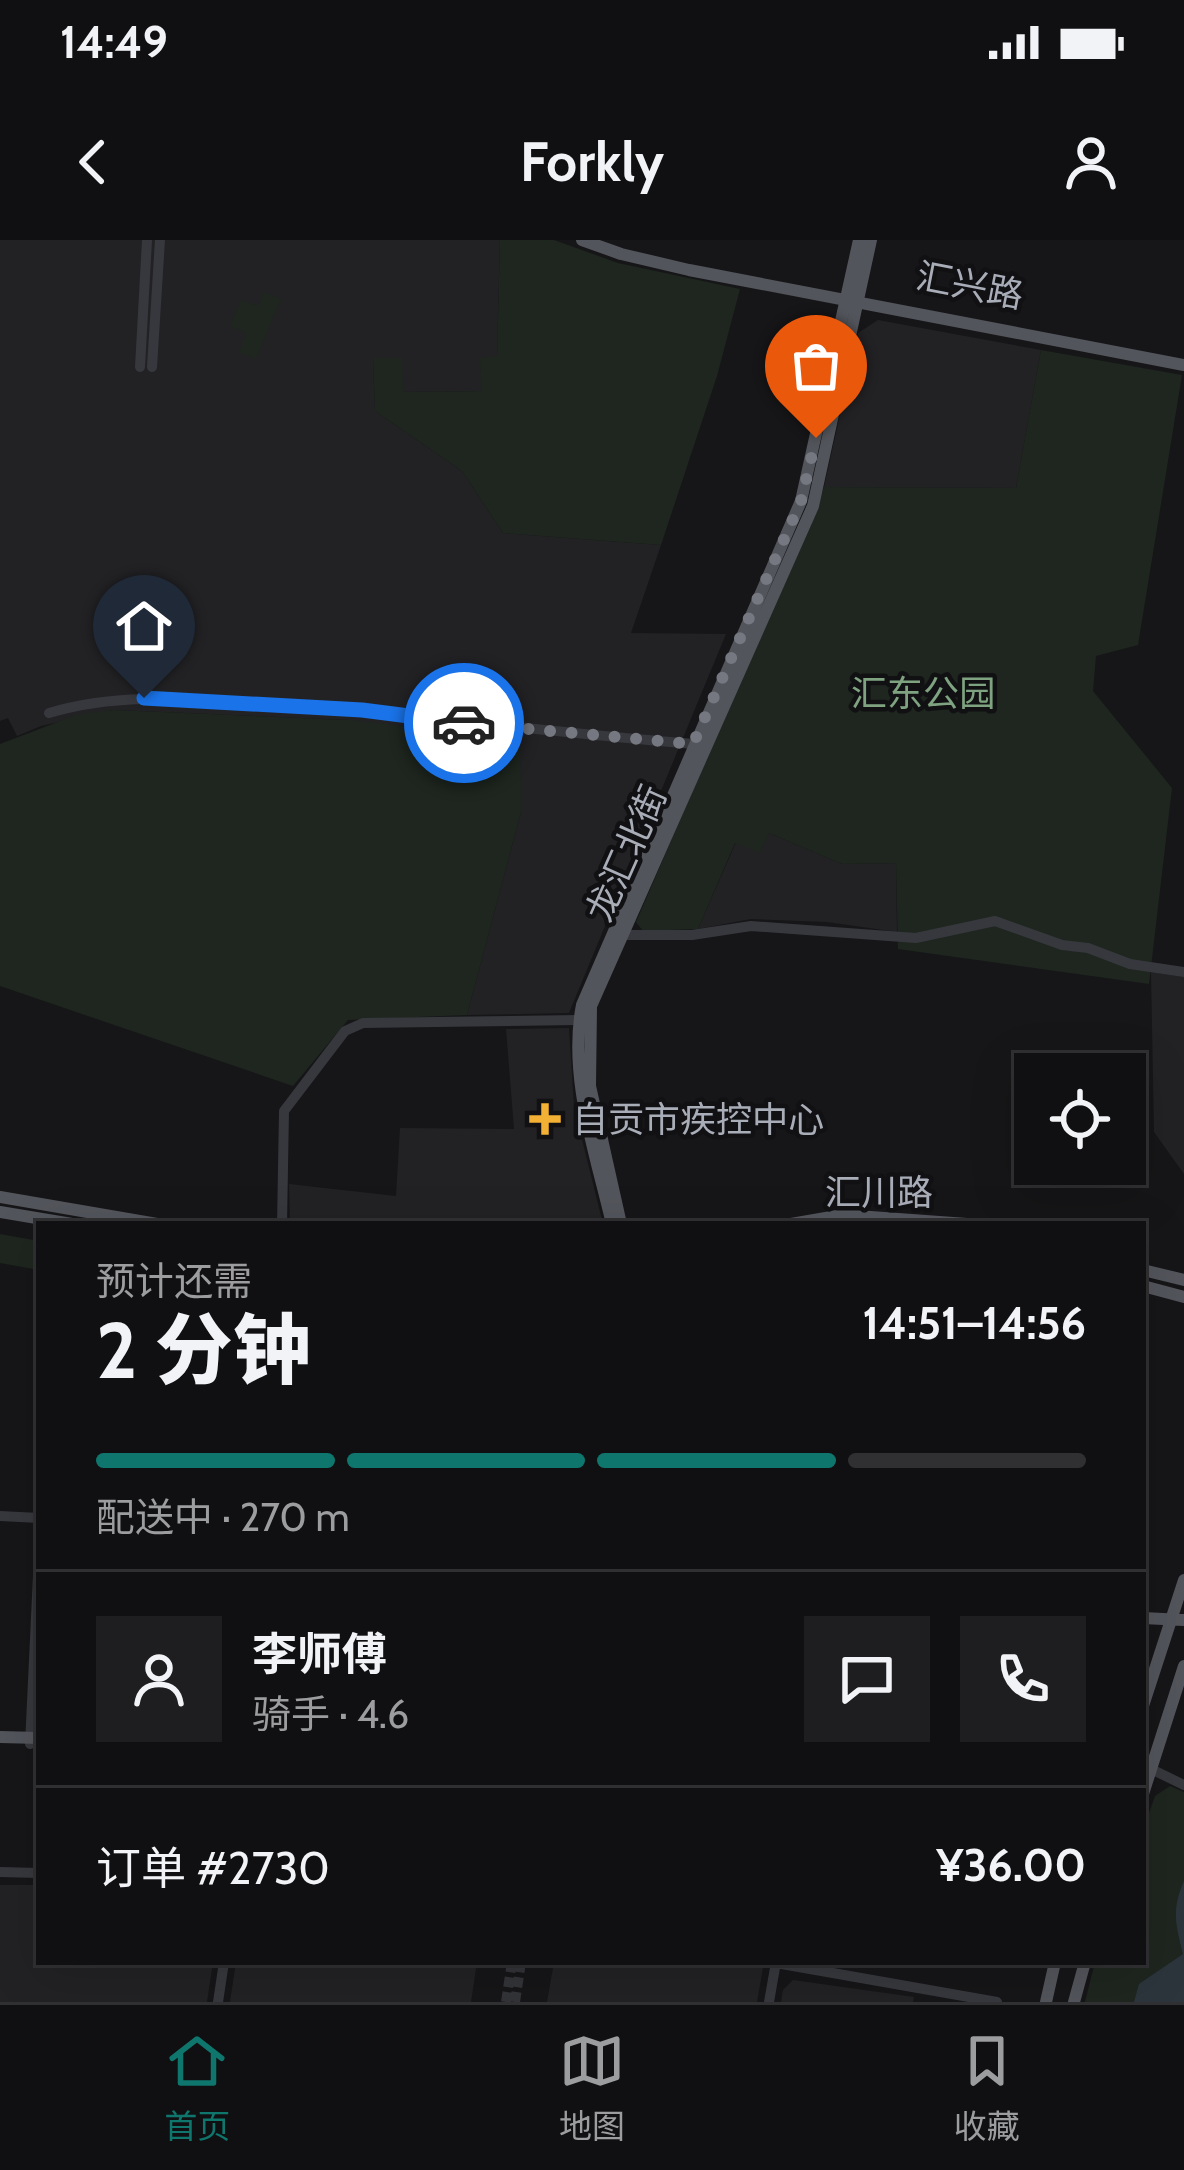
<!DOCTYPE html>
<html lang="zh">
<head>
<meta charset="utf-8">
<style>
  body { margin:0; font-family:Cabin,"Noto Sans SC",sans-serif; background:#1e1e20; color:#f1f3f6; height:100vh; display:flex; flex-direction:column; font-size:45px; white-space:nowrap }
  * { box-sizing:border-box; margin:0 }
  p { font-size:39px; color:#9c9d9f }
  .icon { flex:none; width:66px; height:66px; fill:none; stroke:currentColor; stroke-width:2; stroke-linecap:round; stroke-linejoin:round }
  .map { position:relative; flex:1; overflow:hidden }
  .drawer { position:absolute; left:36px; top:981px; width:1110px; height:744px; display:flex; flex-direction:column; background:#101012; border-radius:0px; box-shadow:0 12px 48px #0002,0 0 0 3px #303032 }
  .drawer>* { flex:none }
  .controls { position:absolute; left:1014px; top:813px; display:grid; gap:24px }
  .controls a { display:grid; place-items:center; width:132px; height:132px; border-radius:0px; background:#101012; box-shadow:0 12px 48px #0002,0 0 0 3px #303032; font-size:60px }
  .pin { position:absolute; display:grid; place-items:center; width:102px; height:102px; color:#fff; margin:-123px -51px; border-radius:50% 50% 50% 0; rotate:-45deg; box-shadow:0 0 12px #0007 }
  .pin .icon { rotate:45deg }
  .courier { position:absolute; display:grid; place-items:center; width:120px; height:120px; margin:-60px; border:9px solid #1a73e8; border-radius:50%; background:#fff; color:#222; box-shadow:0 3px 15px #0007 }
  .summary em { font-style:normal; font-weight:800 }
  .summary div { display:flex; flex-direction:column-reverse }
  .summary { display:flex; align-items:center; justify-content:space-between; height:204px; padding:0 60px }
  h1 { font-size:78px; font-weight:800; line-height:90px }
  .bar { display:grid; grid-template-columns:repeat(4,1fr); gap:18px 12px; align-content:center; height:144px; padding:0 60px }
  .bar i { height:15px; border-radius:9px; background:#303032 }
  .bar .on { background:#0f766e }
  .bar p { grid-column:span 4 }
  .line { display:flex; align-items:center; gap:30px; padding:0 60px; border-top:3px solid #303032 }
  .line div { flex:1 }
  .round { display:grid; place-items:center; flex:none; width:126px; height:126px; border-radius:0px; background:#1e1e20 }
  .status { display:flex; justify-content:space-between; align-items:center; height:84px; padding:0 60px; background:#101012; direction:ltr }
  .status svg { height:33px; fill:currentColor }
  header { display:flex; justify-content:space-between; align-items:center; height:156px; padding:0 60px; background:#101012; font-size:54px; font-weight:800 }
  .tab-bar { display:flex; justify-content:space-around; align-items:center; height:168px; border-top:3px solid #303032; background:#101012; font-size:33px; color:#9c9d9f }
  .tab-bar a { display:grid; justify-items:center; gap:6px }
  .tab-bar .on { color:#0f766e }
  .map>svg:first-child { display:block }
  .built { fill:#222225 }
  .green { fill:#1e261f }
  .water { fill:#2c353c }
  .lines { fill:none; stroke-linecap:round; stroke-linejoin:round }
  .minor-tunnel { stroke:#333438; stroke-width:10; stroke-dasharray:10 5; stroke-linecap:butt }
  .minor { stroke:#37383d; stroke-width:10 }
  .major { stroke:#53555c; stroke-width:12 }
  .done { stroke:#757880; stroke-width:12; stroke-dasharray:0 21.6 }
  .route { stroke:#1a73e8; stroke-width:15 }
  .poi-dot { fill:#f2b134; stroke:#111113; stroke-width:4.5 }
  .labels { text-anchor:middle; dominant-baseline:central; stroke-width:9; stroke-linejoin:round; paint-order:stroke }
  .street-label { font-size:36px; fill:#a8adb8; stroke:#111113 }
  .park-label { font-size:36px; fill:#7fa381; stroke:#111113 }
  .poi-label { font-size:36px; fill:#a8adb8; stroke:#111113; text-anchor:start }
</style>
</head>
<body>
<div class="status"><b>14:49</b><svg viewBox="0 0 49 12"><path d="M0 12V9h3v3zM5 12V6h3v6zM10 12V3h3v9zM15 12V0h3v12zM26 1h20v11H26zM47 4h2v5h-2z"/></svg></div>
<header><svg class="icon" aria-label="back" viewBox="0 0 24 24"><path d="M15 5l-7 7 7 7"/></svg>Forkly<svg class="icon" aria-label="person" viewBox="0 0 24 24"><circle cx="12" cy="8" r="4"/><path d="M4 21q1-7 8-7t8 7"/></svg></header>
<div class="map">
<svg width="1184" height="1762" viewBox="0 0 1184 1762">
  <rect width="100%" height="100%" fill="#161618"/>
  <!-- built -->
  <path class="built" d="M 0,0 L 500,0 L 497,117 L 481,151 L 402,152 L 373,118 L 375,171 L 462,231 L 503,293 L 661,305 L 631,393 L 726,394 L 569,773 L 467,775 L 521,572 L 348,480 L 113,470 L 41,486 L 17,496 L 8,478 L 0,481 Z
    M 878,80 L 1041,110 L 1016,248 L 824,247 L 858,93 Z
    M 769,593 L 842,624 L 896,623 L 897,692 L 827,682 L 751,679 L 698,689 L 736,602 Z
    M 1151,732 L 1184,737 L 1184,934 L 1154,892 Z
    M 569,788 L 574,867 L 603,984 L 290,984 L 289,944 L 396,956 L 400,888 L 514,889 L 506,789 Z
    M 0,1645 L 39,1645 L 39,1722 L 213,1722 L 207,1762 L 0,1762 Z
    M 236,1722 L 477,1722 L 471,1762 L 230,1762 Z
    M 554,1722 L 764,1722 L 757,1762 L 547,1762 Z
    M 793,1740 L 914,1757 L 913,1762 L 781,1762 L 783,1750 Z"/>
  <!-- green -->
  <path class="green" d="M 500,0 L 554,0 L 618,23 L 740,49 L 717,136 L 661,305 L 503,293 L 462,231 L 375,171 L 373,118 L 402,118 L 403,152 L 481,151 L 480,118 L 497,116 Z
    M 264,52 L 281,59 L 256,119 L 239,112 L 246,93 L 230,86 L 241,60 L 258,66 Z
    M 1041,110 L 1182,135 L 1138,405 L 1096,416 L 1093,451 L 1172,548 L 1149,744 L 898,709 L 896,623 L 842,624 L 769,593 L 760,613 L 735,603 L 698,689 L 643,691 L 636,682 L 824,247 L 1016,248 Z
    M 114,470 L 348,480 L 520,498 L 521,572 L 467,775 L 348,780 L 293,846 L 0,746 L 0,504 L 76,475 Z
    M 0,994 L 39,1001 L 39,1030 L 0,1023 Z
    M 1170,1546 L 1184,1552 L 1184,1762 L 1085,1762 L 1095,1722 L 1143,1722 L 1143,1590 L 1155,1556 Z"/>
  <!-- water -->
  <path class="water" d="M 1184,1641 L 1184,1762 L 1134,1762 L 1139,1744 L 1183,1714 C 1176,1685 1171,1670 1184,1641 Z"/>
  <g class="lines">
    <!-- minor-tunnel -->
    <path class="minor-tunnel" d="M 506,1762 L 512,1722
      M 515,1762 L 521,1722"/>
    <!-- minor -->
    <path class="minor" d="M 140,127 L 147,0
      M 152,127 L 160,0
      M 49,473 C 122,451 195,460 269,464 C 411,473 552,493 693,504
      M 623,695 L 692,695 L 751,686 L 916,698 L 995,681 L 1062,705 L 1088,708 L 1130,724 L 1184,732
      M 282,984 L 284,871 L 345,791 L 363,783 L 579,780
      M 0,1276 L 39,1278
      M 30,1504 L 39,1315
      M 1151,1529 L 1184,1545
      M 0,1632 L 39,1633
      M 776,1723 L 997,1762
      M 218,1762 L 224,1722
      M 769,1762 L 776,1722"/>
    <!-- major -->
    <path class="major" d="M 582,0 L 621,14 L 689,30 L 1184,125
      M 0,957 L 157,984
      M 0,972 L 72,984
      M 612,984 C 596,914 568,837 582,765 L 801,261 L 859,0
      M 621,984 L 590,846 L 591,766 L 813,266 L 871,0
      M 791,984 L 843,975 L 967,984
      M 1143,1030 L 1184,1040
      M 1143,1046 L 1184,1057
      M 1143,1378 L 1184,1380
      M 1143,1466 L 1184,1340
      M 0,1497 L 39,1498
      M 1143,1554 L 1184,1426
      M 1046,1762 L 1055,1722
      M 1074,1762 L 1085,1722"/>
  </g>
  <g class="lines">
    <!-- done -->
    <path class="done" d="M 464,483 L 693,504 L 801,261 L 816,198"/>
    <!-- route -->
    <path class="route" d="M 144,458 L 362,470 L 464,483"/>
  </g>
  <!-- markers -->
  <path class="poi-dot" d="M539 861h12v12h12v12h-12v12h-12v-12h-12v-12h12z"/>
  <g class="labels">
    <!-- street labels -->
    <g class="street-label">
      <text transform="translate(970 45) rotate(11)">汇兴路</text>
      <text transform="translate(626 613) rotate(-66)">龙汇北街</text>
      <text x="879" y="952">汇川路</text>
    </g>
    <!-- park labels -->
    <g class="park-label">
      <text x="923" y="453">汇东公园</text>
    </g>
    <!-- poi labels -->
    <g class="poi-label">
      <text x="572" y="879">自贡市疾控中心</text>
    </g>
  </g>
</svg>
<div class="controls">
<a><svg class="icon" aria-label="locate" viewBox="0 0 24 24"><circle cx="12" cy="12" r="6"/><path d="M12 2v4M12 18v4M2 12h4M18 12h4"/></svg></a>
</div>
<div class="pin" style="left:816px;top:198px;background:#ea580c"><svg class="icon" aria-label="bag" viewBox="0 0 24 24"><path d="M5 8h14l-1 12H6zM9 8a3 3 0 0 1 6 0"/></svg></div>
<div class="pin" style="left:144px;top:458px;background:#1f2937"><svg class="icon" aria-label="home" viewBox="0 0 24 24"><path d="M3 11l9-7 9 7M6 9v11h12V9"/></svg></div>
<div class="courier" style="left:464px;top:483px"><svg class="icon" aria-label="car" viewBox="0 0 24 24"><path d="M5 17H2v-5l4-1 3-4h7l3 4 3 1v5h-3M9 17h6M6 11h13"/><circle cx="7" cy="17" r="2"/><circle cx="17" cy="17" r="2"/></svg></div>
<section class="drawer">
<div class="summary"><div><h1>2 分钟</h1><p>预计还需</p></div><em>14:51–14:56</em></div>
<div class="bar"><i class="on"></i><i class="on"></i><i class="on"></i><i></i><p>配送中 · 270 m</p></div>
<div class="line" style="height:216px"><a class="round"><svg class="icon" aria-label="person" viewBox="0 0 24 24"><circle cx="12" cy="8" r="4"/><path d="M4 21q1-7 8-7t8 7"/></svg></a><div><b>李师傅</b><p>骑手 · 4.6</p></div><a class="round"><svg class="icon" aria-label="chat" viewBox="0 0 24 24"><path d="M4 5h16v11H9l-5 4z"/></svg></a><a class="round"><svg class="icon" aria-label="phone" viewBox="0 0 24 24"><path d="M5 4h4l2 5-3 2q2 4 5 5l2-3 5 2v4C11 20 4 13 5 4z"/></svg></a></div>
<div class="line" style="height:156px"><div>订单 #2730</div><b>¥36.00</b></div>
</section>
</div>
<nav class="tab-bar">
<a class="on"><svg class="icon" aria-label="home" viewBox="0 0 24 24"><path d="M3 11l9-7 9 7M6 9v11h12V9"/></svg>首页</a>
<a><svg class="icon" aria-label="map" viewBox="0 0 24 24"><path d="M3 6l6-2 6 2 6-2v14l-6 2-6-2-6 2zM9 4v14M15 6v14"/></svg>地图</a>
<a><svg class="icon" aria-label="saved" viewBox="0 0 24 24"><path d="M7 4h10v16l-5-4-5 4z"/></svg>收藏</a>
</nav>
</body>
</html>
